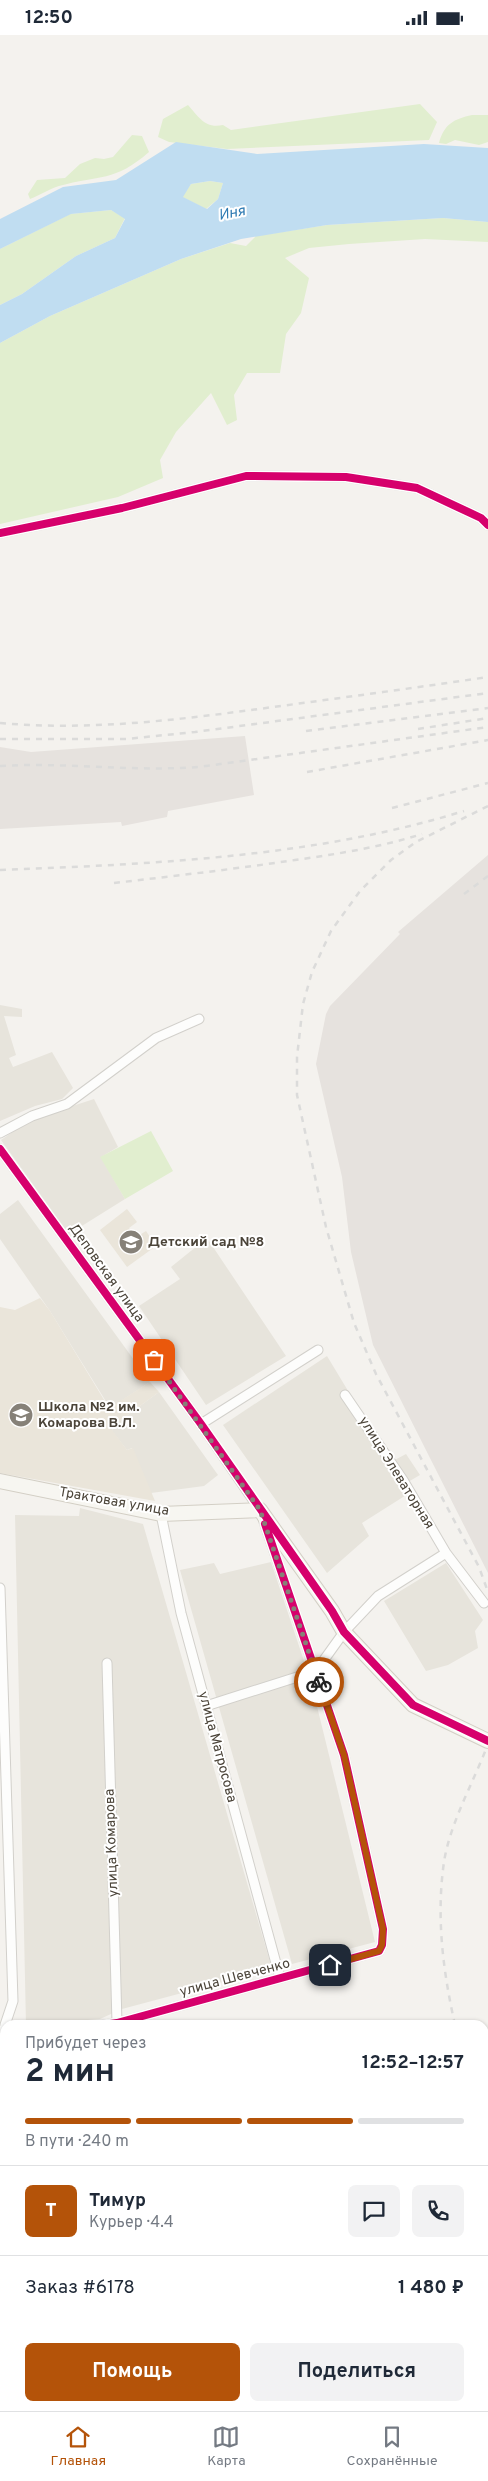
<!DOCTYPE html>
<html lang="ru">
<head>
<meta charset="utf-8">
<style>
  body { margin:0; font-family:Overpass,sans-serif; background:#f2f2f3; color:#1f2937; height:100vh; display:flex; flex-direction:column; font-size:19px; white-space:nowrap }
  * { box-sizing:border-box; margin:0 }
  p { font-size:16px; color:#747a83 }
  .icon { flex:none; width:28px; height:28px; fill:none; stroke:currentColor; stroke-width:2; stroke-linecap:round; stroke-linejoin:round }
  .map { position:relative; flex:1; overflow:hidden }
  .side { position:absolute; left:0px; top:1985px; width:489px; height:391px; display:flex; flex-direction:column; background:#fff; border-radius:15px 15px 0 0; box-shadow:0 1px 4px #0004 }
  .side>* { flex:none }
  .pin { position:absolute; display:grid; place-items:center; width:42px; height:42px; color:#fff; margin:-21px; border-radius:10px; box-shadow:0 2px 8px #0006 }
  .courier { position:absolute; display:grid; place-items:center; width:50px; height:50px; margin:-25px; border:4px solid #b45309; border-radius:50%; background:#fff; color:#222; box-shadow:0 1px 6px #0007 }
  .overview em { font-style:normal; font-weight:700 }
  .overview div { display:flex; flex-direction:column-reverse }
  .overview { display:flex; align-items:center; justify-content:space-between; height:85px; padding:0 25px }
  h1 { font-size:32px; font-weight:700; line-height:38px }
  .bar { display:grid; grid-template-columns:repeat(4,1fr); gap:8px 5px; align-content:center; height:60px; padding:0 25px }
  .bar i { height:6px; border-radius:4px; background:#e0e1e3 }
  .bar .active { background:#b45309 }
  .bar p { grid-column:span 4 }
  .line { display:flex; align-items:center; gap:12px; padding:0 25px; border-top:1px solid #e0e1e3 }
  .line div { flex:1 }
  .round { display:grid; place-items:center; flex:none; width:52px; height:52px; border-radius:8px; background:#f2f2f3 }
  .primary-button { display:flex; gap:10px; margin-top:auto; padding:10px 25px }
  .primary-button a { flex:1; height:58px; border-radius:8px; background:#b45309; color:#fff; font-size:20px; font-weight:700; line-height:58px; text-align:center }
  .primary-button a+a { background:#f2f2f3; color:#1f2937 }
  .status { display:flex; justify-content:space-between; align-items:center; height:35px; padding:0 25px; background:#fff; direction:ltr }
  .status svg { height:14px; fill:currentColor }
  .tabs { display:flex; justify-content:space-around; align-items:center; height:70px; border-top:1px solid #e0e1e3; background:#fff; font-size:14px; color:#747a83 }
  .tabs a { display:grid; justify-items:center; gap:2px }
  .tabs .active { color:#b45309 }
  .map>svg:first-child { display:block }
  .residential { fill:#e7e4dc }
  .industrial { fill:#e6e2de }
  .education { fill:#eae5da }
  .green { fill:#e1eecf }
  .water { fill:#c0ddf1; fill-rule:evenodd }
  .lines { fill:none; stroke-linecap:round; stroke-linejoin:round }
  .street-casing { stroke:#d2d0cb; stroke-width:11 }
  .secondary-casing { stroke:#d3cfc5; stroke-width:16 }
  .street { stroke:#fdfdfc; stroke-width:9 }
  .secondary { stroke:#f7f6f1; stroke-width:14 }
  .rail { stroke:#dbdbda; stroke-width:2.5; stroke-dasharray:6 6; stroke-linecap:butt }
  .cycleway-casing { stroke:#fff; stroke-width:11 }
  .cycleway { stroke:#d6006c; stroke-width:8 }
  .done { stroke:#868178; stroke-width:5; stroke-dasharray:0 9 }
  .route { stroke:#b45309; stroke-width:6 }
  .labels { text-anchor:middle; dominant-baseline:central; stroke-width:4; stroke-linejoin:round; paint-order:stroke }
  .poi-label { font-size:14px; font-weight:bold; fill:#4b4439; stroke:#fff; text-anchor:start }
  .street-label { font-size:14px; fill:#4b4439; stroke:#fff }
  .water-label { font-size:15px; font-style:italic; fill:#2e7ab2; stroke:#fff }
</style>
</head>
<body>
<div class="status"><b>12:50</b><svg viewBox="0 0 49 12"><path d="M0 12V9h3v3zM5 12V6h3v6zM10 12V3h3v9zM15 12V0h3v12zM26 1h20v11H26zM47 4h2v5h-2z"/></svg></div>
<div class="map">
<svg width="488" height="2376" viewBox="0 0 488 2376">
  <rect width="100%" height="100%" fill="#f4f2ee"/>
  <!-- residential -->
  <path class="residential" d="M 0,970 L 22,974 L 22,982 L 4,981 L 16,1020 L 9,1023 L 13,1032 L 52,1017 L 73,1053 L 62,1064 L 35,1071 L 0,1086 Z
    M 94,1064 L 118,1112 L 101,1122 L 125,1164 L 69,1199 L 1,1105 L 30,1085 Z
    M 18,1165 L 150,1347 L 110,1373 L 50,1276 L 0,1204 L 0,1179 Z
    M 207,1203 L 286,1321 L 206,1370 L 139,1271 L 180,1244 L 171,1232 Z
    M 327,1321 L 391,1427 L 406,1419 L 420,1440 L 408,1447 L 411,1457 L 362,1488 L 369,1501 L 327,1538 L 223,1390 Z
    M 159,1357 L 218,1440 L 204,1451 L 151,1458 L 132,1413 L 127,1415 L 112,1396 L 114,1390 Z
    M 80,1473 L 143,1489 L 272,1934 L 122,1974 L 100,1984 L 26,1990 L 15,1480 L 79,1481 Z
    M 271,1527 L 311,1647 L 375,1907 L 292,1929 L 180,1535 L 214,1528 L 220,1539 Z
    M 446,1528 L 483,1585 L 475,1596 L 478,1613 L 448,1630 L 426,1636 L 384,1566 Z"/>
  <!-- industrial -->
  <path class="industrial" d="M 245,701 L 254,760 L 168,776 L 167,782 L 122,791 L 121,787 L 0,794 L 0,712 L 31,717 Z
    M 488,820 L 488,1538 L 373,1310 L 351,1217 L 342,1142 L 316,1029 L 326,979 L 330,971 L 400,899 L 398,897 Z
    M 488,2251 L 488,2376 L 408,2376 L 407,2371 L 484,2371 L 484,2252 Z"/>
  <!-- education -->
  <path class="education" d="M 127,1174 L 137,1187 L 129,1193 L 135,1203 L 146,1196 L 156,1211 L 127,1232 L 100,1195 Z
    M 40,1263 L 50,1276 L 109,1373 L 150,1347 L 159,1357 L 114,1390 L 112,1395 L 127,1415 L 133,1413 L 155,1466 L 0,1438 L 0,1272 L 15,1275 Z"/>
  <!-- green -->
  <path class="green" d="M 420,69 L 437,87 L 429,105 L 227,114 L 169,107 L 158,102 L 163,84 L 188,70 C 199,82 205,94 223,90 L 231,95 Z
    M 472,80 L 488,80 L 488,107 L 479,110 L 455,105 L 446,109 L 439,108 C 444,89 454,84 472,80 Z
    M 132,100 L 142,101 L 149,117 C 115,147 99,140 59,151 C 49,154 40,160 30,164 L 28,159 L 37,145 L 65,143 L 80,129 L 95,123 L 104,124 L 113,122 Z
    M 210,146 L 223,148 L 218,164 L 206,174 L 182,162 L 191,149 Z
    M 111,175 L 125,183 L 115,203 L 76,221 L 22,259 L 0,270 L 0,214 L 70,179 Z
    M 443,183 L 488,187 L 488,207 L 425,204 L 349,209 L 309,213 L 285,223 L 309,243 L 301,278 L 286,299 L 280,338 L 247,338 L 234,360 L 237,385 L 227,390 L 211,358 L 176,397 L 160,425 L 163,443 L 118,462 L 0,489 L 0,308 L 50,281 L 181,224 L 230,208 L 246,211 L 256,201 L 327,190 Z
    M 151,1096 L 173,1136 L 125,1164 L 100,1122 Z"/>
  <!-- water -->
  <path class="water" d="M 176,107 L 257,119 L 424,109 L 488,113 L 488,187 L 443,183 L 327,190 L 241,204 L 181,224 L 50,281 L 0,308 L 0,270 L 22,259 L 76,221 L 115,203 L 125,184 L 111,175 L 71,179 L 0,214 L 0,184 L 63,152 L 116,145 ZM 210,146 L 223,148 L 218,164 L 207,174 L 183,162 L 191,149 Z"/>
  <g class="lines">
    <defs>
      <path id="street" d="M 0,498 L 122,473 L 246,441 L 346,442 L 417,453 L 481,483 L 488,490
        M 0,1098 L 32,1081 L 67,1069 L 156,1003 L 199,984
        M 0,1114 L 201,1389 L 260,1475 L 344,1720 L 383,1894 L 382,1910 L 379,1916 L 117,1988 L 104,1990
        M 345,1360 L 403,1445 L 446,1518
        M 201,1389 L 318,1315
        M 161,1479 L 181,1578 L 280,1943
        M 0,1553 L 13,1966 L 5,1990
        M 107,1628 L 117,1988
        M 206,1671 L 316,1636 L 344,1597 L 378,1561 L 446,1518 L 484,1568
        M 0,2002 L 5,1991
        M 0,2302 L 5,2327
        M 0,2349 L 5,2349
        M 14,2371 L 15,2376"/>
      <path id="secondary" d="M 0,1446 L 161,1479 L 260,1475 L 332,1576 L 344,1597 L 413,1670 L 488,1706"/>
    </defs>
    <!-- street casing -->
    <use href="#street" class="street-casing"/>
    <!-- secondary casing -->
    <use href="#secondary" class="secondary-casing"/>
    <!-- street -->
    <use href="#street" class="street"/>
    <!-- secondary -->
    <use href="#secondary" class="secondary"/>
    <!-- rail -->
    <path class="rail" d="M 0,688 C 88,696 178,685 266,673 C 340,663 414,653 488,642
      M 418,694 L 488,683
      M 306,696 L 488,673
      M 0,704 L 126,704 L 195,697 L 488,658
      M 0,731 C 66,727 132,737 199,732 L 488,692
      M 307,737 L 488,705
      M 488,771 L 416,807 L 391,825 L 360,856 L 331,896 L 312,937 L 303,969 L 297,1022 L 297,1060 L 326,1192 L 354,1288 L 376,1339 L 479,1532 L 488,1557
      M 392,773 L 488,748
      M 0,835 C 155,829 315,822 464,776
      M 114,848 C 174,841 235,834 295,825 C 338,819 381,812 422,799
      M 464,859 L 488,841
      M 455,1990 C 443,1936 436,1882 444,1827 C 450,1788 474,1746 488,1709
      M 484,2113 L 488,2131"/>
    <defs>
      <path id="cycleway" d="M 0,498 L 122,473 L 246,441 L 346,442 L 417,453 L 481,483 L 488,490
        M 0,1114 L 201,1389 L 332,1576 L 344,1597 L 413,1670 L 488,1706
        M 104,1990 L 117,1988 L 379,1916 L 382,1910 L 383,1894 L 344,1720 L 265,1489"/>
    </defs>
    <!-- cycleway casing -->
    <use href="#cycleway" class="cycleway-casing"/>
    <!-- cycleway -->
    <use href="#cycleway" class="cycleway"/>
  </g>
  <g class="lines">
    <!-- done -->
    <path class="done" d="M 154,1325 L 260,1475 L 319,1647"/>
    <!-- route -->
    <path class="route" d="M 319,1647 L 344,1720 L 383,1894 L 382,1910 L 379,1916 L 330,1930"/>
  </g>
  <!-- icons -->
  <defs>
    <symbol id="school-disc" viewBox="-11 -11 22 22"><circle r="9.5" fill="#868178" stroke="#fff"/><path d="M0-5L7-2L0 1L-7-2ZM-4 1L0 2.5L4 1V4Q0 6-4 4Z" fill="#fff"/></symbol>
  </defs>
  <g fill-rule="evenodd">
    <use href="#school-disc" x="117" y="1193" width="28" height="28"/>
    <use href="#school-disc" x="7" y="1366" width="28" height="28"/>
  </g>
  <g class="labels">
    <!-- poi labels -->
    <g class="poi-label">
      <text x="148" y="1207">Детский сад №8</text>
      <text x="38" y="1372">Школа №2 им.<tspan x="38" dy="16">Комарова В.Л.</tspan></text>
    </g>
    <!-- street labels -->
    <g class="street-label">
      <text transform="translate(106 1238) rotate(54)">Деповская улица</text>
      <text transform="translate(396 1438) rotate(58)">улица Элеваторная</text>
      <text transform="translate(114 1467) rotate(10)">Трактовая улица</text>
      <text transform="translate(217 1712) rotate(75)">улица Матросова</text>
      <text transform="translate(112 1808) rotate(-92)">улица Комарова</text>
      <text transform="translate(235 1943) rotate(-15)">улица Шевченко</text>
    </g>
    <!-- water labels -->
    <g class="water-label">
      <text transform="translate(232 179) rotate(-11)">Иня</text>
    </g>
  </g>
</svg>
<div class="pin" style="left:154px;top:1325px;background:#ea580c"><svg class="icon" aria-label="bag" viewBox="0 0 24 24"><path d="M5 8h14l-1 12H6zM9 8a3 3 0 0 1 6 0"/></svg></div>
<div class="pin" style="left:330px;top:1930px;background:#1f2937"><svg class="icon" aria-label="home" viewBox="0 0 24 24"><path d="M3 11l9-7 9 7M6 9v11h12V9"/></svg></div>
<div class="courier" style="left:319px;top:1647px"><svg class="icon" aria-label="bike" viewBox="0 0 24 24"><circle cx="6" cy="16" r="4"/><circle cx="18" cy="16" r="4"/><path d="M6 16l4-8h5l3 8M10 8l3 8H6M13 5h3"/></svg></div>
<section class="side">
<div class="overview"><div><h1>2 мин</h1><p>Прибудет через</p></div><em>12:52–12:57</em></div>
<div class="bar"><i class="active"></i><i class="active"></i><i class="active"></i><i></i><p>В пути · 240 m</p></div>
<div class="line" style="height:90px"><b class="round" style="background:#b45309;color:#fff">Т</b><div><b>Тимур</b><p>Курьер · 4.4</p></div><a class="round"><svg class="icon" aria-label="chat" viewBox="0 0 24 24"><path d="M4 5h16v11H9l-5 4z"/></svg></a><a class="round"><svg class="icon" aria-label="phone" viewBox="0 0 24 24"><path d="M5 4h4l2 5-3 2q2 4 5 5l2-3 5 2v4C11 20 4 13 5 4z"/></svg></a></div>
<div class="line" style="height:65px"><div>Заказ #6178</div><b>1 480 ₽</b></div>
<div class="primary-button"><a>Помощь</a><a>Поделиться</a></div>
</section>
</div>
<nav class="tabs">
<a class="active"><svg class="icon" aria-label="home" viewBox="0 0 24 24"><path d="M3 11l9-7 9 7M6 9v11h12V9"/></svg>Главная</a>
<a><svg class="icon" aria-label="map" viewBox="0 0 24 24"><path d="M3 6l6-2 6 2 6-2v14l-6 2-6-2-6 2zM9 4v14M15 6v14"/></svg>Карта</a>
<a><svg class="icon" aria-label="saved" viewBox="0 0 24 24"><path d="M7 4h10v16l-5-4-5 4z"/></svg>Сохранённые</a>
</nav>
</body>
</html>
